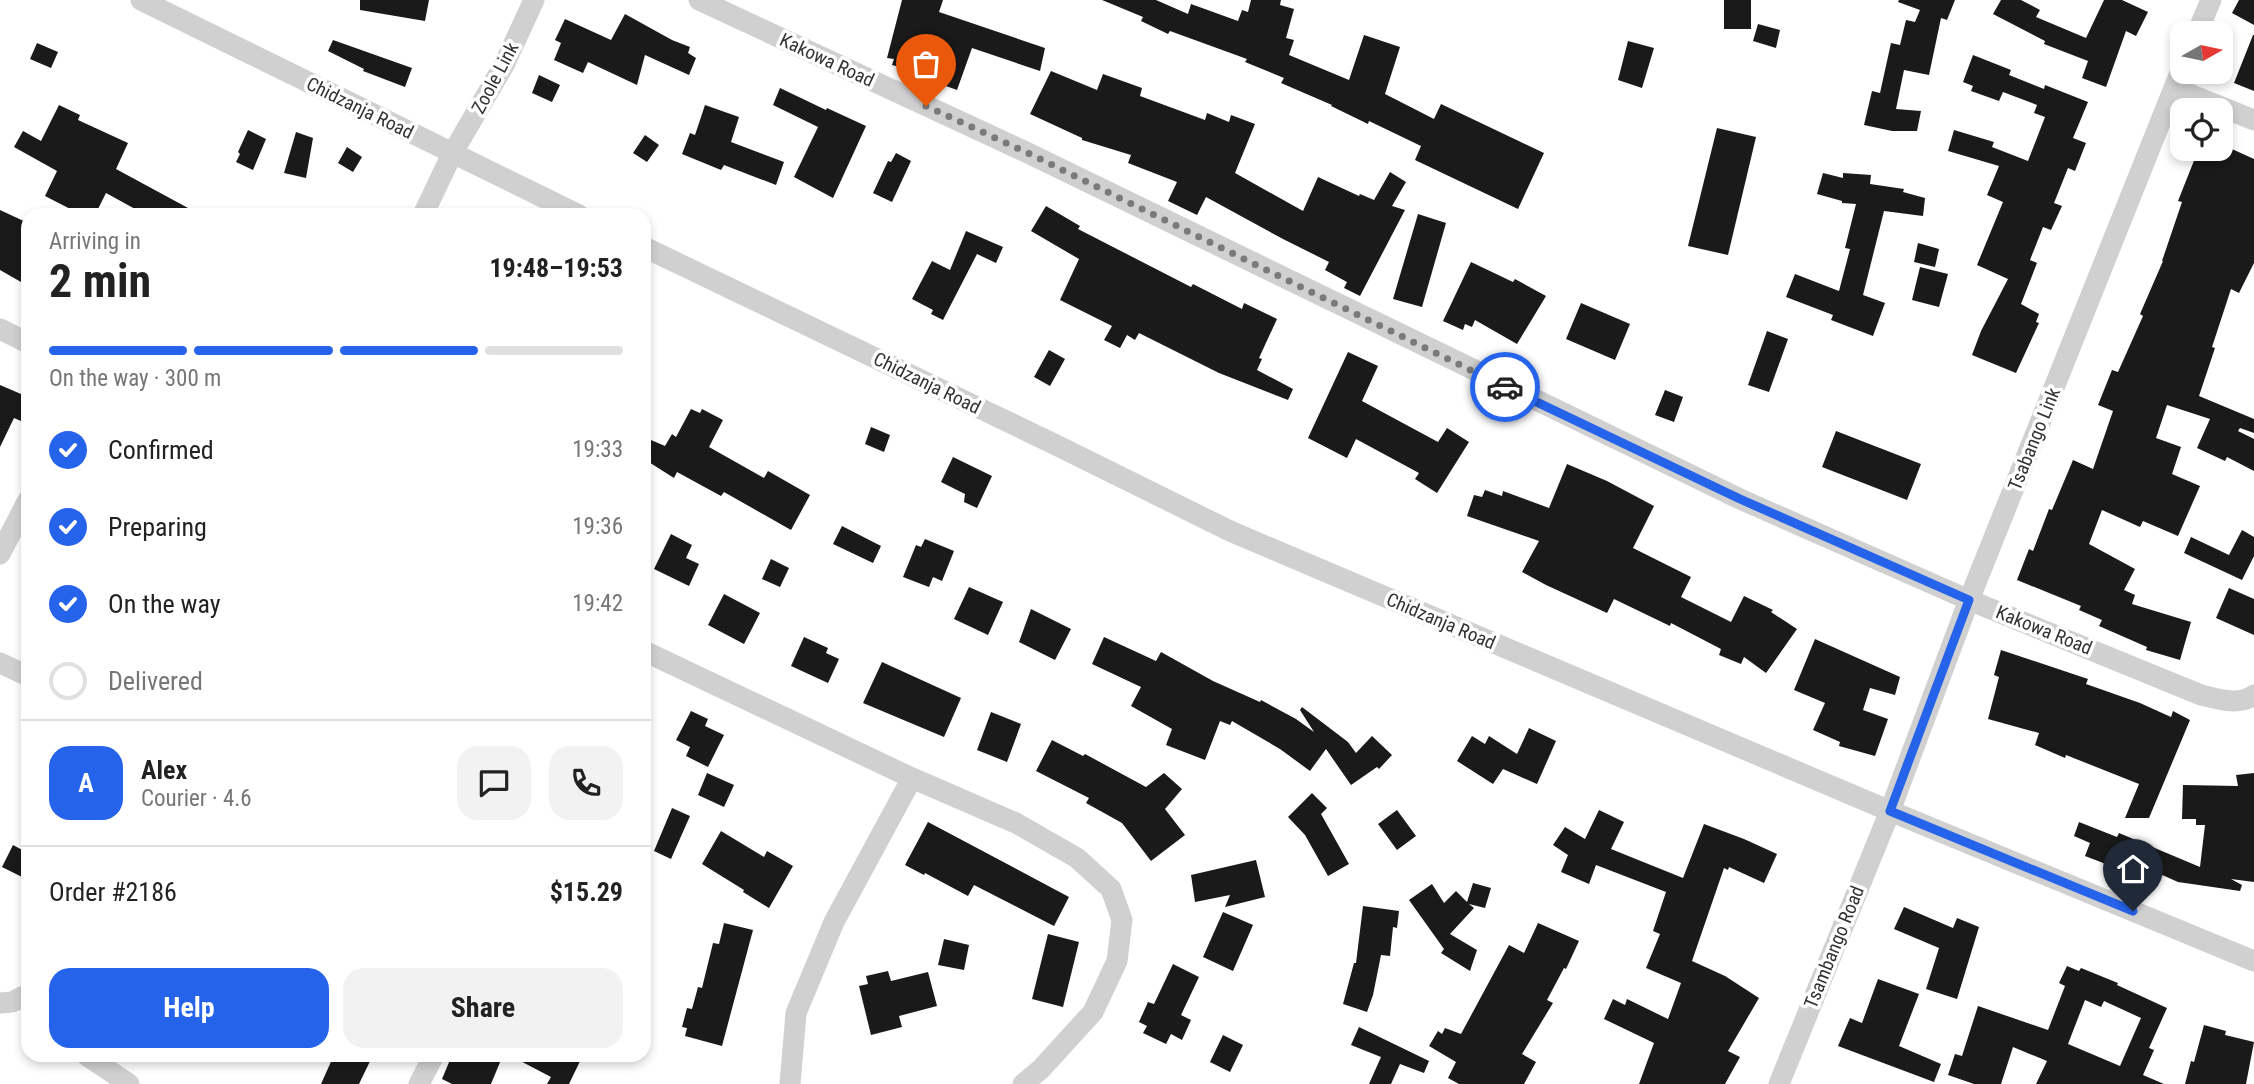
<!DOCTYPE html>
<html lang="en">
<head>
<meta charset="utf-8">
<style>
  body { margin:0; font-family:"Roboto Condensed",sans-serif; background:#f2f2f2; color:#222; height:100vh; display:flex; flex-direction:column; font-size:26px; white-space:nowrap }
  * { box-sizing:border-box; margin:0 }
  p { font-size:23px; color:#767676 }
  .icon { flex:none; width:38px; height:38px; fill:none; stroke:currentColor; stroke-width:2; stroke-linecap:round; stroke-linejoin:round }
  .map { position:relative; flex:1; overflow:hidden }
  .sheet { position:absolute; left:21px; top:208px; width:630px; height:854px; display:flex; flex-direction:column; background:#fff; border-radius:21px; box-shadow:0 4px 10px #0003 }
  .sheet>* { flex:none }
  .needle { width:46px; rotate:81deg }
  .tools { position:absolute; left:2170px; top:21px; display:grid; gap:14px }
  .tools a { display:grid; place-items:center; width:63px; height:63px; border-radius:14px; background:#fff; box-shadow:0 4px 10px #0003; font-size:35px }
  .pin { position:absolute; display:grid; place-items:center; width:60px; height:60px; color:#fff; margin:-72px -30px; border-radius:50% 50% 50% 0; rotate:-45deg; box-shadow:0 0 7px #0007 }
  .pin .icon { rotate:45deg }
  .courier { position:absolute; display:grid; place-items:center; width:70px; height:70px; margin:-35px; border:5px solid #2563eb; border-radius:50%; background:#fff; color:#222; box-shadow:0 2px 9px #0007 }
  .headline em { font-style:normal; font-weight:700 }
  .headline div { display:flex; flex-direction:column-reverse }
  .headline { display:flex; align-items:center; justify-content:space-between; height:119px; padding:0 28px }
  h1 { font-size:46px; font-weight:700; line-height:52px }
  .bar { display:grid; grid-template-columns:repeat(4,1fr); gap:10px 7px; align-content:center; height:84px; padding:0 28px }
  .bar i { height:9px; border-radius:5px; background:#e0e0e0 }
  .bar .current { background:#2563eb }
  .bar p { grid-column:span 4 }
  .line { display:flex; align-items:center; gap:18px; padding:0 28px; border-top:2px solid #e0e0e0 }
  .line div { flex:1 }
  .round { display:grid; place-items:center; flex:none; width:74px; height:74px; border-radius:21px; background:#f2f2f2 }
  ol { padding:0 28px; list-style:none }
  li { display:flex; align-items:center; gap:21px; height:77px }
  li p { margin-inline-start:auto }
  li .icon { padding:7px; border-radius:50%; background:#2563eb; color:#fff; stroke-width:4 }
  li:last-child { color:#767676 }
  li i { width:38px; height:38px; border:4px solid #e0e0e0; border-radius:50% }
  .action { display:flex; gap:14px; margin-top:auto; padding:14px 28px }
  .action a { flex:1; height:80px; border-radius:21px; background:#2563eb; color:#fff; font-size:28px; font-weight:700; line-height:80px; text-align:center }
  .action a+a { background:#f2f2f2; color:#222 }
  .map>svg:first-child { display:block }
  .building { fill:#1a1a1a; fill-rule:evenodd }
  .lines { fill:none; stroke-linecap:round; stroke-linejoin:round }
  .minor { stroke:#d0d0d0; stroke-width:21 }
  .done { stroke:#7a7a7a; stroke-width:7; stroke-dasharray:0 12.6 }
  .route { stroke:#2563eb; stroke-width:9 }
  .labels { text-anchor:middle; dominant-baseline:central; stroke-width:7; stroke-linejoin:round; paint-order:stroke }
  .street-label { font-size:19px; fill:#333; stroke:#fff }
</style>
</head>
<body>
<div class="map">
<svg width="2254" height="1084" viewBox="0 0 2254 1084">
  <rect width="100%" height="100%" fill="#fff"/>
  <!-- building -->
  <path class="building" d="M 360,0 L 429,0 L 425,21 L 360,10 Z
    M 902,0 L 943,0 L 939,12 L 1045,48 L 1040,71 L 972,48 L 957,90 L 910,73 L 911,70 L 892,65 L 894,59 L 887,58 Z
    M 1102,0 L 1156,0 L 1188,14 L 1191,4 L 1238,21 L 1242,10 L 1248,12 L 1251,0 L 1281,0 L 1280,5 L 1294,9 L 1286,38 L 1294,40 L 1289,55 L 1349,80 L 1364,35 L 1400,47 L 1385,94 L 1434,119 L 1441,104 L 1544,153 L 1518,209 L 1415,160 L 1421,146 L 1369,121 L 1368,124 L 1331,106 L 1332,105 L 1281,83 L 1284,78 L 1245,62 L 1247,59 L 1170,31 L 1168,34 L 1141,21 L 1143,17 Z
    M 1724,0 L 1751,0 L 1751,29 L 1724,29 Z
    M 1899,0 L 1955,0 L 1947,20 L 1941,18 L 1929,75 L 1904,70 L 1896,109 L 1921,111 L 1917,131 L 1892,131 L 1864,125 L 1872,91 L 1880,93 L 1891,43 L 1900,45 L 1906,20 L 1915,22 L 1920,10 L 1898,2 Z
    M 2001,0 L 2021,0 L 2040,10 L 2036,17 L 2086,38 L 2104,0 L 2122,0 L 2148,12 L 2136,36 L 2126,31 L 2106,87 L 2082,78 L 2088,61 L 2044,44 L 2045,41 L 1993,14 Z
    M 2239,0 L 2254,0 L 2254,25 L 2232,13 Z
    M 625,14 L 672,40 L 690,47 L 688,53 L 696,58 L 689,75 L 645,55 L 637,85 L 588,62 L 583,73 L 554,60 L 561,43 L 555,40 L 565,19 L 611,40 Z
    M 1758,24 L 1780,30 L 1776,48 L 1753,41 Z
    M 2253,35 L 2254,35 L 2254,91 L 2234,83 Z
    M 333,40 L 412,68 L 405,87 L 363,71 L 364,69 L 328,51 Z
    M 1628,41 L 1654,48 L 1642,88 L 1618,80 Z
    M 37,43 L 58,52 L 51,68 L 30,59 Z
    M 1973,55 L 2011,70 L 2009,75 L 2044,89 L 2045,85 L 2088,102 L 2073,138 L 2086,143 L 2075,171 L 2068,168 L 2054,203 L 2062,206 L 2051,230 L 2043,227 L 2030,260 L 2037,263 L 2021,304 L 2039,314 L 2036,322 L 2039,323 L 2016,373 L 1972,355 L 1981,331 L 2008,279 L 1977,265 L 2003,202 L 1987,195 L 1999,166 L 1948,151 L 1954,130 L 1994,142 L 1992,147 L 2028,161 L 2045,117 L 2034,113 L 2037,105 L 2003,92 L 1999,101 L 1971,91 L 1973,86 L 1963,82 Z
    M 1051,71 L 1097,90 L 1103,74 L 1142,88 L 1140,96 L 1205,120 L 1207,113 L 1229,122 L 1231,115 L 1255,124 L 1235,173 L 1303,211 L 1318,177 L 1359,196 L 1360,194 L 1374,200 L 1390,172 L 1406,182 L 1392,206 L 1405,210 L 1360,296 L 1344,288 L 1347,282 L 1325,270 L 1329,262 L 1283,239 L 1206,197 L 1197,215 L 1168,201 L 1177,182 L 1128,163 L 1131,155 L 1082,140 L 1082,138 L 1030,114 Z
    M 539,75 L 560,85 L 552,102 L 532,93 Z
    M 780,88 L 826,110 L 827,108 L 866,126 L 833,198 L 794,177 L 818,127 L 773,105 Z
    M 59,105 L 80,115 L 78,120 L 128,143 L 116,169 L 201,215 L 146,215 L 106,193 L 95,215 L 82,215 L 45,196 L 57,171 L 14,147 L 23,131 L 41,141 Z
    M 705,105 L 739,117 L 731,142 L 784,162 L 776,185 L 724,165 L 721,170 L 682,154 L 690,133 L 695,135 Z
    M 1717,128 L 1756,137 L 1728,255 L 1688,246 Z
    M 248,130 L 266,139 L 253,170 L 236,162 L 240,154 L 238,152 Z
    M 296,132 L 313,138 L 306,178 L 284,173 Z
    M 645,135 L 659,145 L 647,162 L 633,153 Z
    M 2221,144 L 2254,159 L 2254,263 L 2239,293 L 2231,289 L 2212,347 L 2215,348 L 2199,396 L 2254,419 L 2254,433 L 2240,428 L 2238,431 L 2254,439 L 2254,471 L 2227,457 L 2225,461 L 2197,448 L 2210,419 L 2167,405 L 2156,438 L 2181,447 L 2172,474 L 2200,486 L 2178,536 L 2143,521 L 2140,527 L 2102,510 L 2089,544 L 2135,569 L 2124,590 L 2135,595 L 2132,604 L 2191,622 L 2180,660 L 2146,650 L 2147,647 L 2099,626 L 2102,620 L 2079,610 L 2081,606 L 2017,580 L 2029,549 L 2033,551 L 2049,509 L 2052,510 L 2073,460 L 2093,469 L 2113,411 L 2098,405 L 2112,370 L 2118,372 L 2143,316 L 2140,314 L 2163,261 L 2162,261 L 2182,202 L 2178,201 L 2197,153 L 2204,156 L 2207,149 L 2221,149 Z
    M 347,147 L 362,157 L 353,172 L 338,163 Z
    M 896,153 L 911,161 L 892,202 L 873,193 L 888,161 L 891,162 Z
    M 1823,173 L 1843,178 L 1843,173 L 1871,175 L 1870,184 L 1904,189 L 1903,192 L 1925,198 L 1923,216 L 1884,211 L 1863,295 L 1885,303 L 1873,336 L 1831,320 L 1833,315 L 1786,297 L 1795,274 L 1839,291 L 1850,249 L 1845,248 L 1856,204 L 1842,203 L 1842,201 L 1817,194 Z
    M 1046,206 L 1080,226 L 1078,229 L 1191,287 L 1193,284 L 1242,309 L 1244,303 L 1277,319 L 1259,358 L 1262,359 L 1257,370 L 1293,389 L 1288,400 L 1219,373 L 1139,333 L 1135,340 L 1127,335 L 1120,348 L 1104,340 L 1112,326 L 1060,300 L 1079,259 L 1031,231 Z
    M 0,210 L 28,223 L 28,286 L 0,270 Z
    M 1418,214 L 1446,223 L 1422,307 L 1393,299 Z
    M 966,231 L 1003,247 L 996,263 L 977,254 L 943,320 L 931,314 L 933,310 L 912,299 L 932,261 L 950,270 Z
    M 1918,243 L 1939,249 L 1935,267 L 1914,262 Z
    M 1471,262 L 1513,282 L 1515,279 L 1546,296 L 1517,344 L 1475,320 L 1472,327 L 1465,324 L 1463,330 L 1443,321 Z
    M 1920,267 L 1948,274 L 1939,307 L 1912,300 Z
    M 1581,303 L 1630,324 L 1615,360 L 1566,339 Z
    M 1767,331 L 1788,339 L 1769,392 L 1748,385 Z
    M 1049,350 L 1065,359 L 1050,386 L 1034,377 Z
    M 1348,352 L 1378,366 L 1362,401 L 1438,442 L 1447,428 L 1469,442 L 1437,493 L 1415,479 L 1419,473 L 1356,439 L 1347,458 L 1308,438 Z
    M 0,385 L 28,397 L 28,424 L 14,418 L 0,447 Z
    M 1665,390 L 1683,397 L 1674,422 L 1655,415 Z
    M 691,409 L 700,413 L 702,409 L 723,420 L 709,447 L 764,478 L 768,471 L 810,495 L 791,530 L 724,492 L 721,496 L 677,472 L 674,478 L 644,459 L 644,437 L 665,446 L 672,434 L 676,437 Z
    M 871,427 L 890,435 L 884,452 L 865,444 Z
    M 1836,431 L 1921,464 L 1907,500 L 1822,467 Z
    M 953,457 L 992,476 L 977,508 L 964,502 L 965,494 L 941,482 Z
    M 1567,464 L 1607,481 L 1654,506 L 1633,548 L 1691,577 L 1681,597 L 1731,622 L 1744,596 L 1773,610 L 1771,612 L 1797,629 L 1766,673 L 1744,657 L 1741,664 L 1719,655 L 1721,649 L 1671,623 L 1670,626 L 1614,599 L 1607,613 L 1546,585 L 1522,572 L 1539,541 L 1467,516 L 1474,495 L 1482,497 L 1485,490 L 1502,496 L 1503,491 L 1549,508 Z
    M 842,526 L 881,546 L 873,563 L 833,544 Z
    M 2242,530 L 2254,537 L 2254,556 L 2242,580 L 2184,553 L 2191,537 L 2229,555 Z
    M 671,534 L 692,545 L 686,558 L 699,564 L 689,586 L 654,569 Z
    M 925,539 L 954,551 L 942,581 L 933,577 L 929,587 L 903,577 L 916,545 L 921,547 Z
    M 771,559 L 789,568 L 780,587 L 762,579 Z
    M 969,587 L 1003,602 L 988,635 L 954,619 Z
    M 2229,588 L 2254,599 L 2254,635 L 2216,618 Z
    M 724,594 L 760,613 L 744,644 L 708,625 Z
    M 1031,609 L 1071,629 L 1055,660 L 1019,642 Z
    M 804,637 L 828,648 L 826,653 L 839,659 L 828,683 L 791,666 Z
    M 1104,637 L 1156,661 L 1161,652 L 1213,681 L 1260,702 L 1261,700 L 1296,719 L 1314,732 L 1300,710 L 1302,707 L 1348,742 L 1356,753 L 1372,736 L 1392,755 L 1379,769 L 1377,767 L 1351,785 L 1326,749 L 1310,771 L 1280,749 L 1232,721 L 1230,725 L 1220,721 L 1205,760 L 1166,745 L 1172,729 L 1131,706 L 1141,687 L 1092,664 Z
    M 1815,639 L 1900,677 L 1895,695 L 1870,688 L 1863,710 L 1888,719 L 1875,756 L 1839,746 L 1840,742 L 1813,730 L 1825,703 L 1794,690 Z
    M 2001,650 L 2088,679 L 2086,684 L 2140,703 L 2171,717 L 2173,711 L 2190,720 L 2149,818 L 2125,818 L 2139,784 L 2066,755 L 2065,758 L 2035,745 L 2039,733 L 1988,719 L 1999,677 L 1994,675 Z
    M 882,662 L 961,698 L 944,737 L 863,703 Z
    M 691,711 L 708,719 L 705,726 L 724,735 L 708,767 L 686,756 L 690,747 L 676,740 Z
    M 991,712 L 1021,724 L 1007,762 L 977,750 Z
    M 1529,728 L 1556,741 L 1537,784 L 1503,769 L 1493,784 L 1457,761 L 1472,736 L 1485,744 L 1489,736 L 1517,754 Z
    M 1052,740 L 1083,756 L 1085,754 L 1146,787 L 1164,773 L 1182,789 L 1165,809 L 1185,835 L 1151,861 L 1122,823 L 1086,803 L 1089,798 L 1036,771 Z
    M 707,773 L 734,785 L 724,807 L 698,795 Z
    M 2254,773 L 2254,882 L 2231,879 L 2242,885 L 2240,891 L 2178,882 L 2115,854 L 2111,866 L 2085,856 L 2090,843 L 2074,836 L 2079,822 L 2117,837 L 2119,833 L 2200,867 L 2205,825 L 2196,825 L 2196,819 L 2182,819 L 2183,785 L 2238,786 L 2236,775 Z
    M 1312,793 L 1327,808 L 1321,814 L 1349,864 L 1328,876 L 1305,835 L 1288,817 Z
    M 672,808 L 690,816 L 671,859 L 654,851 Z
    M 1397,810 L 1416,836 L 1397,850 L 1378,824 Z
    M 1599,810 L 1624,822 L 1611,849 L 1683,878 L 1704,824 L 1744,839 L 1777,854 L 1764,883 L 1729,867 L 1728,870 L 1724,868 L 1692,961 L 1725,976 L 1759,998 L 1728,1051 L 1740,1057 L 1725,1084 L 1639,1084 L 1654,1043 L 1604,1019 L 1613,999 L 1625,1005 L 1627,999 L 1668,1019 L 1681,983 L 1646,968 L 1660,934 L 1653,931 L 1666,892 L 1596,865 L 1589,884 L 1561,872 L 1568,855 L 1553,845 L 1565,827 L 1585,839 Z
    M 928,822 L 1069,897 L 1054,926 L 974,885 L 968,896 L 925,873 L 924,875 L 905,865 Z
    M 721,831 L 764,857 L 767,851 L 793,866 L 769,908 L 743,892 L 744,890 L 702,864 Z
    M 13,845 L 28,853 L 28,880 L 2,867 Z
    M 1256,860 L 1265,897 L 1225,907 L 1230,895 L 1195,902 L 1191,875 Z
    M 1473,883 L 1491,888 L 1485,908 L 1469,904 L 1474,908 L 1450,934 L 1477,950 L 1470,971 L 1441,953 L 1444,949 L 1409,900 L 1432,884 L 1444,903 L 1456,891 L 1467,902 Z
    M 1363,906 L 1399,911 L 1397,928 L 1393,927 L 1390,956 L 1381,955 L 1373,995 L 1367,1012 L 1343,1004 L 1354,963 L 1356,963 Z
    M 1904,907 L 1953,928 L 1957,918 L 1979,927 L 1957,999 L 1926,989 L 1939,948 L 1894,929 Z
    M 1223,912 L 1253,925 L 1233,971 L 1203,957 Z
    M 724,923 L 753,930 L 722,1046 L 685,1036 L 687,1028 L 682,1027 L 687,1008 L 692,1009 L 698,987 L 702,988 L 713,943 L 719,944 Z
    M 1538,923 L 1579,941 L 1566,969 L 1564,968 L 1547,1000 L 1553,1003 L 1522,1054 L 1536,1062 L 1524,1084 L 1459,1084 L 1448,1078 L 1456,1062 L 1429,1046 L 1438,1031 L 1442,1034 L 1445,1028 L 1461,1034 L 1509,945 L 1524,953 Z
    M 1048,934 L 1079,942 L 1063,1007 L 1032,999 Z
    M 944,939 L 969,945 L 964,970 L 938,965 Z
    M 1173,964 L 1199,977 L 1181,1015 L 1191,1020 L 1182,1040 L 1171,1034 L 1166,1044 L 1143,1033 L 1147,1026 L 1139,1022 L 1148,1002 L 1154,1004 Z
    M 2067,966 L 2079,971 L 2081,968 L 2118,983 L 2117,985 L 2167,1008 L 2149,1048 L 2154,1050 L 2143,1075 L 2164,1084 L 2036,1084 L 2047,1061 L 2013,1047 L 2001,1084 L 1974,1084 L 1948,1075 L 1955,1054 L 1962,1056 L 1978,1006 L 2048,1030 L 2065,986 L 2059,983 ZM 2085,1000 L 2101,1007 L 2104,1001 L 2141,1018 L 2120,1066 L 2068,1044 Z
    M 888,971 L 891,981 L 928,972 L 937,1006 L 899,1016 L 902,1027 L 871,1035 L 859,986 L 868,984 L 866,976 Z
    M 1878,979 L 1919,994 L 1899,1046 L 1941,1064 L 1934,1082 L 1838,1046 L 1850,1018 L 1862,1023 Z
    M 2204,1025 L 2226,1031 L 2225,1035 L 2254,1042 L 2246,1084 L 2185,1084 L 2191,1061 L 2194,1062 Z
    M 1359,1027 L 1429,1061 L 1424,1073 L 1400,1064 L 1391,1084 L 1369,1084 L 1381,1057 L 1351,1045 Z
    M 1223,1035 L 1243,1045 L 1230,1072 L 1210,1062 Z
    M 334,1055 L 373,1055 L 359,1084 L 321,1084 Z
    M 452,1055 L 503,1055 L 491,1084 L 452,1084 L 442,1079 Z
    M 509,1055 L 583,1055 L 569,1084 L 547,1084 L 551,1077 Z"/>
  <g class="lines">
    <!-- minor -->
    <path class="minor" d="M 141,0 L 579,215
      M 699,0 L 1028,153 L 1740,499 L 1969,600 L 2201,695 C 2217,699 2240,706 2254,695
      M 2197,33 L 2211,0
      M 2174,88 L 2254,120
      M 423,215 L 452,154 L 504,65 L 534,0
      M 644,247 L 1054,444 L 1230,531 L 1890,811 L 2254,961
      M 0,329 L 28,343
      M 0,554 L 28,500
      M 644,651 L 912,778 L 1016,823 L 1077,858 L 1111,889 L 1122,920 L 1117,961 L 1093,1012 L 1041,1069 L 1023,1084
      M 0,663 L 28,676
      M 0,1003 L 12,1002 L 28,994
      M 86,1055 L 129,1084
      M 419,1084 L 434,1055
      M 790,1084 L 796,1013 L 834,922 L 912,778
      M 1779,1084 L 1890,811 L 1969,600 L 2182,68"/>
  </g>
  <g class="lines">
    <!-- done -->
    <path class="done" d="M 926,106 L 1028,153 L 1505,387"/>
    <!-- route -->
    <path class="route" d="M 1505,387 L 1740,499 L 1969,600 L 1890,811 L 2133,911"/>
  </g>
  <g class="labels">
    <!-- street labels -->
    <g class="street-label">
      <text transform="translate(827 60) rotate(25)">Kakowa Road</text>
      <text transform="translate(495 78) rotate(-62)">Zoole Link</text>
      <text transform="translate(360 108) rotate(26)">Chidzanja Road</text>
      <text transform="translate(927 383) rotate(26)">Chidzanja Road</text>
      <text transform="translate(2034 439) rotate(-68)">Tsabango Link</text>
      <text transform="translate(1441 621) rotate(23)">Chidzanja Road</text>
      <text transform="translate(2044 630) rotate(22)">Kakowa Road</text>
      <text transform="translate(1834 947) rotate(-68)">Tsambango Road</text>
    </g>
  </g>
</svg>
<div class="tools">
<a><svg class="needle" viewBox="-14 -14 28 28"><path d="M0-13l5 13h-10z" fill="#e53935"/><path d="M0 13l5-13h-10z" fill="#767676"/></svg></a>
<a><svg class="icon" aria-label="locate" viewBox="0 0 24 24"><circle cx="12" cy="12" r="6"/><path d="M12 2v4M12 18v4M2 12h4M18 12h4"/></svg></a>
</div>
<div class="pin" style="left:926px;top:106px;background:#ea580c"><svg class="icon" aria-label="bag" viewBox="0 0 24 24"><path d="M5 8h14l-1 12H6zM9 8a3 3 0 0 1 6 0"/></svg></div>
<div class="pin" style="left:2133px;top:911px;background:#1f2937"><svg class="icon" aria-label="home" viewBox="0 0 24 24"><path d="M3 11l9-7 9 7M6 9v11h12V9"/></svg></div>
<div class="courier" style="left:1505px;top:387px"><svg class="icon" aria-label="car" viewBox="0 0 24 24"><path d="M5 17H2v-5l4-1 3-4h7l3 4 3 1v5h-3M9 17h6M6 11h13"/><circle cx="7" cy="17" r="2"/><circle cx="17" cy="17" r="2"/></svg></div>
<section class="sheet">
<div class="headline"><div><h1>2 min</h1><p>Arriving in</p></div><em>19:48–19:53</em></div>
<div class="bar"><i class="current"></i><i class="current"></i><i class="current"></i><i></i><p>On the way · 300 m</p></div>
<ol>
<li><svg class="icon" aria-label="check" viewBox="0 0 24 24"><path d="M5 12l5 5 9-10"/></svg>Confirmed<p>19:33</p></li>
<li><svg class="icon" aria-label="check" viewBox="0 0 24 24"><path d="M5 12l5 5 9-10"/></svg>Preparing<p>19:36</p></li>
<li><svg class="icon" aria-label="check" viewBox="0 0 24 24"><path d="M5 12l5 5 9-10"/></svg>On the way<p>19:42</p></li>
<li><i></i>Delivered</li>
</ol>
<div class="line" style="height:126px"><b class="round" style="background:#2563eb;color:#fff">A</b><div><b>Alex</b><p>Courier · 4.6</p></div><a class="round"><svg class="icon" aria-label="chat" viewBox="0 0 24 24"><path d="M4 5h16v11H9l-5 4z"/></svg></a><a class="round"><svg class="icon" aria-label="phone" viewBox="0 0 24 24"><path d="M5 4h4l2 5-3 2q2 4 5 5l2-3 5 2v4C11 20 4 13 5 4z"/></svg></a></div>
<div class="line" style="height:91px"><div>Order #2186</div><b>$15.29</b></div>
<div class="action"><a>Help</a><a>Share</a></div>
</section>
</div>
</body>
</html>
